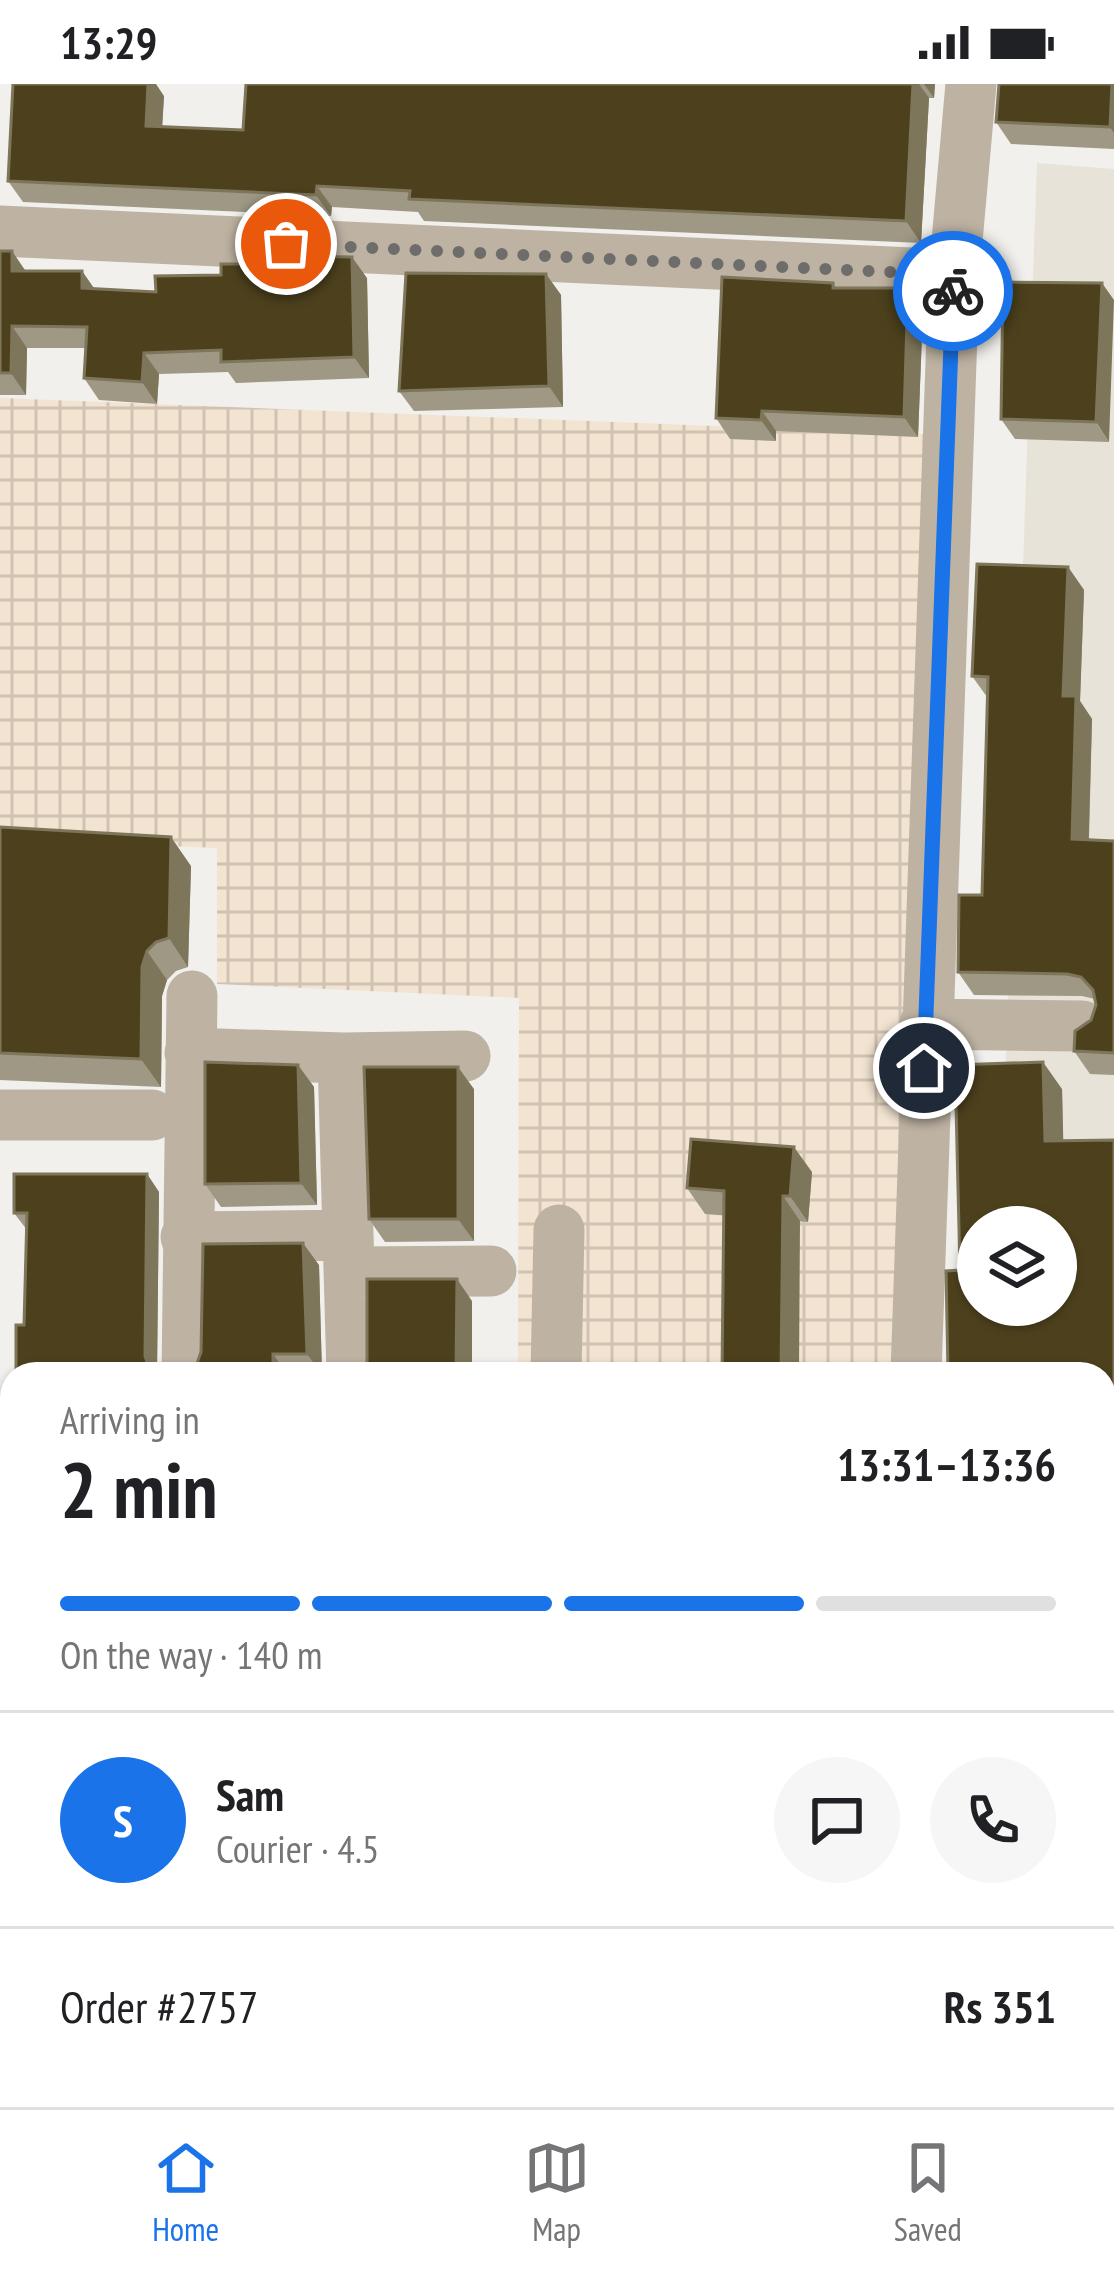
<!DOCTYPE html>
<html lang="en">
<head>
<meta charset="utf-8">
<style>
  body { margin:0; font-family:"PT Sans Narrow",sans-serif; background:#f6f6f6; color:#202124; height:100vh; display:flex; flex-direction:column; font-size:45px; white-space:nowrap }
  * { box-sizing:border-box; margin:0 }
  p { font-size:39px; color:#757577 }
  .icon { flex:none; width:66px; height:66px; fill:none; stroke:currentColor; stroke-width:2; stroke-linecap:round; stroke-linejoin:round }
  .map { position:relative; flex:1; overflow:hidden }
  .drawer { position:absolute; left:0px; top:1278px; width:1116px; height:747px; display:flex; flex-direction:column; background:#fff; border-radius:36px 36px 0 0; box-shadow:0 3px 9px #0004 }
  .drawer>* { flex:none }
  .controls { position:absolute; left:957px; top:1122px; display:grid; gap:24px }
  .controls a { display:grid; place-items:center; width:120px; height:120px; border-radius:50%; background:#fff; box-shadow:0 3px 9px #0004; font-size:60px }
  .pin { position:absolute; display:grid; place-items:center; width:102px; height:102px; color:#fff; margin:-51px; border:6px solid #fff; border-radius:50%; box-shadow:0 3px 12px #0007 }
  .courier { position:absolute; display:grid; place-items:center; width:120px; height:120px; margin:-60px; border:9px solid #1a73e8; border-radius:50%; background:#fff; color:#222; box-shadow:0 3px 15px #0007 }
  .summary em { font-style:normal; font-weight:800 }
  .summary div { display:flex; flex-direction:column-reverse }
  .summary { display:flex; align-items:center; justify-content:space-between; height:204px; padding:0 60px }
  h1 { font-size:78px; font-weight:800; line-height:90px }
  .bar { display:grid; grid-template-columns:repeat(4,1fr); gap:18px 12px; align-content:center; height:144px; padding:0 60px }
  .bar i { height:15px; border-radius:9px; background:#e0e0e0 }
  .bar .active { background:#1a73e8 }
  .bar p { grid-column:span 4 }
  .line { display:flex; align-items:center; gap:30px; padding:0 60px; border-top:3px solid #e0e0e0 }
  .line div { flex:1 }
  .round { display:grid; place-items:center; flex:none; width:126px; height:126px; border-radius:63px; background:#f6f6f6 }
  .status { display:flex; justify-content:space-between; align-items:center; height:84px; padding:0 60px; background:#fff; direction:ltr }
  .status svg { height:33px; fill:currentColor }
  .menu { display:flex; justify-content:space-around; align-items:center; height:168px; border-top:3px solid #e0e0e0; background:#fff; font-size:33px; color:#757577 }
  .menu a { display:grid; justify-items:center; gap:6px }
  .menu .active { color:#1a73e8 }
  .map>svg:first-child { display:block }
  .built { fill:#e7e3d8 }
  .industrial { fill:url(#industrial-grid) }
  .lines { fill:none; stroke-linecap:round; stroke-linejoin:round }
  .minor { stroke:#beb3a3; stroke-width:51 }
  .major { stroke:#937f63; stroke-width:66 }
  .rail-casing { stroke:#4f4e4d; stroke-width:14 }
  .rail { stroke:#fff; stroke-width:9; stroke-dasharray:27; stroke-linecap:butt }
  .wall { fill:#9f9884 }
  .shaded-wall { fill:#7e765b }
  .building { fill:#4d411d; stroke:#7e765b; stroke-width:3; fill-rule:evenodd }
  .done { stroke:#6e6d6b; stroke-width:12; stroke-dasharray:0 21.6 }
  .route { stroke:#1a73e8; stroke-width:15 }
</style>
</head>
<body>
<div class="status"><b>13:29</b><svg viewBox="0 0 49 12"><path d="M0 12V9h3v3zM5 12V6h3v6zM10 12V3h3v9zM15 12V0h3v12zM26 1h20v11H26zM47 4h2v5h-2z"/></svg></div>
<div class="map">
<svg width="1114" height="2023" viewBox="0 0 1114 2023">
  <defs>
    <pattern id="industrial-grid" width="8" height="8" patternUnits="userSpaceOnUse" patternTransform="scale(3)"><rect width="8" height="8" fill="#f2e4d1"/><path d="M0 4h8M4 0v8" fill="none" stroke="#d0c3b3"/></pattern>
  </defs>
  <rect width="100%" height="100%" fill="#f1f0ec"/>
  <!-- built -->
  <path class="built" d="M 1037,79 L 1114,85 L 1114,1626 L 1104,1630 L 1104,1290 L 1056,1221 L 1056,1143 L 1000,1143 Z"/>
  <!-- industrial -->
  <path class="industrial" d="M 0,314 L 946,351 L 912,1290 L 518,1290 L 519,914 L 217,900 L 217,764 L 0,755 Z"/>
  <g class="lines">
    <!-- minor -->
    <path class="minor" d="M 0,147 L 954,191
      M 925,940 L 1082,942
      M 190,969 L 343,974 L 465,972
      M 343,974 L 352,1290
      M 0,1031 L 152,1031
      M 186,1153 L 348,1151
      M 349,1188 L 491,1187
      M 187,1290 L 192,912
      M 556,1290 L 559,1146
      M 916,1290 L 954,191 L 971,0
      M 0,1619 L 7,1966
      M 663,2013 L 664,2023
      M 1087,2013 L 1087,2023
      M 564,2023 L 565,2013
      M 913,2023 L 932,2013"/>
    <!-- major -->
    <path class="major" d="M 1104,1631 L 1114,1628
      M 1104,1698 L 1114,1693
      M 0,1969 L 12,1965
      M 125,2023 L 156,2013"/>
    <defs>
      <path id="rail" d="M 1104,1675 L 1114,1671
        M 14,2023 L 46,2013
        M 71,2023 L 103,2013"/>
    </defs>
    <!-- rail casing -->
    <use href="#rail" class="rail-casing"/>
    <!-- rail -->
    <use href="#rail" class="rail"/>
  </g>
  <!-- wall -->
  <path class="wall" d="M 246,0 L 935,0 L 934,14 L 929,14 L 921,159 L 424,137 L 418,128 L 332,123 L 331,132 L 23,118 L 8,97 L 164,12 L 162,43 L 243,46 Z
    M 1114,0 L 1114,65 L 1011,60 L 996,38 Z
    M 0,167 L 26,187 L 82,187 L 94,204 L 156,208 L 367,194 L 369,294 L 236,299 L 228,288 L 159,290 L 157,320 L 99,316 L 84,294 L 86,264 L 27,264 L 26,311 L 0,311 Z
    M 546,190 L 561,211 L 563,323 L 414,327 L 399,307 Z
    M 1003,198 L 1109,358 L 1015,355 L 1001,335 Z
    M 833,199 L 837,204 L 908,204 L 923,225 L 918,353 L 776,347 L 776,357 L 730,355 L 716,334 Z
    M 1068,483 L 1084,506 L 1080,617 L 1092,635 L 1089,756 L 1114,757 L 1114,991 L 1090,990 L 1074,967 L 1091,936 L 1096,921 L 1095,915 L 1082,912 L 974,911 L 958,888 L 982,811 L 987,613 L 972,592 Z
    M 0,743 L 191,782 L 188,883 L 176,887 L 167,896 L 162,912 L 161,1003 L 0,996 Z
    M 298,981 L 314,1003 L 317,1121 L 221,1123 L 205,1100 Z
    M 474,1005 L 474,1157 L 385,1158 L 369,1135 Z
    M 1062,1005 L 1063,1057 L 1114,1056 L 1114,1577 L 1104,1577 L 1104,1290 L 960,1186 Z
    M 812,1088 L 808,1138 L 705,1130 L 687,1104 Z
    M 147,1090 L 159,1108 L 157,1290 L 16,1290 L 24,1241 L 27,1146 L 14,1129 Z
    M 319,1181 L 322,1290 L 198,1290 L 195,1285 Z
    M 726,2013 L 770,2013 L 733,2023 Z
    M 814,2013 L 859,2013 L 852,2018 Z"/>
  <!-- shaded-wall -->
  <path class="shaded-wall" d="M 144,0 L 156,0 L 164,12 L 161,63 L 146,42 Z
    M 913,0 L 919,0 L 929,14 L 921,159 L 906,137 Z
    M 924,0 L 935,0 L 934,14 Z
    M 1112,0 L 1114,0 L 1114,49 L 1110,43 Z
    M 317,102 L 332,123 L 331,132 L 316,111 Z
    M 12,167 L 27,189 L 12,187 Z
    M 352,173 L 367,194 L 369,294 L 354,273 Z
    M 82,187 L 97,209 L 82,204 Z
    M 546,190 L 561,211 L 563,323 L 549,302 Z
    M 1102,199 L 1114,216 L 1109,358 L 1096,338 Z
    M 908,204 L 923,225 L 918,353 L 904,333 Z
    M 12,242 L 27,264 L 26,311 L 11,289 Z
    M 144,269 L 159,290 L 157,320 L 142,298 Z
    M 762,327 L 776,347 L 776,357 L 761,336 Z
    M 1068,483 L 1084,506 L 1080,617 L 1092,635 L 1088,778 L 1072,755 L 1063,612 Z
    M 171,753 L 191,782 L 188,883 L 169,854 Z
    M 147,867 L 167,896 L 162,912 L 161,1003 L 141,975 L 142,883 Z
    M 1043,978 L 1062,1005 L 1064,1085 L 1045,1057 Z
    M 298,981 L 314,1003 L 317,1121 L 301,1099 Z
    M 458,983 L 474,1005 L 474,1157 L 458,1135 Z
    M 794,1063 L 812,1088 L 808,1138 L 790,1112 Z
    M 147,1090 L 159,1108 L 157,1290 L 151,1290 L 145,1272 Z
    M 783,1112 L 800,1137 L 799,1290 L 781,1290 Z
    M 303,1159 L 319,1181 L 322,1290 L 307,1270 Z
    M 457,1195 L 472,1217 L 472,1290 L 456,1290 Z
    M 273,1270 L 287,1290 L 273,1290 Z
    M 464,2013 L 473,2013 L 476,2023 L 468,2023 Z"/>
  <!-- building -->
  <path class="building" d="M 13,0 L 148,0 L 146,42 L 243,46 L 246,0 L 913,0 L 906,137 L 409,115 L 410,107 L 317,102 L 316,111 L 8,97 Z
    M 999,0 L 1112,0 L 1110,43 L 996,38 Z
    M 0,167 L 12,167 L 12,187 L 82,187 L 82,204 L 156,208 L 155,192 L 221,191 L 221,180 L 293,180 L 293,172 L 352,173 L 354,273 L 221,278 L 221,266 L 144,269 L 142,298 L 84,294 L 87,243 L 12,242 L 11,289 L 0,289 Z
    M 406,189 L 546,190 L 549,302 L 399,307 Z
    M 722,193 L 833,199 L 833,204 L 908,204 L 904,333 L 762,327 L 761,336 L 716,334 Z
    M 1003,198 L 1102,199 L 1096,338 L 1001,335 Z
    M 977,480 L 1068,483 L 1063,612 L 1076,612 L 1072,755 L 1114,757 L 1114,969 L 1074,967 L 1075,947 L 1091,936 L 1096,921 L 1093,906 L 1081,893 L 1067,890 L 958,888 L 959,811 L 982,811 L 988,593 L 972,592 Z
    M 0,743 L 171,753 L 169,854 L 156,858 L 147,867 L 142,883 L 141,975 L 0,969 Z
    M 205,978 L 298,981 L 301,1099 L 205,1100 Z
    M 1043,978 L 1045,1057 L 1114,1056 L 1114,1550 L 1104,1550 L 1104,1290 L 948,1290 L 946,1187 L 960,1186 L 955,981 ZM 978,1143 L 1056,1143 L 1056,1221 L 978,1221 Z
    M 364,983 L 458,983 L 458,1135 L 369,1135 Z
    M 691,1055 L 794,1063 L 790,1112 L 783,1112 L 781,1290 L 722,1290 L 724,1107 L 687,1104 Z
    M 14,1090 L 147,1090 L 145,1272 L 151,1290 L 16,1290 L 16,1241 L 24,1241 L 27,1129 L 14,1129 Z
    M 303,1159 L 307,1270 L 273,1270 L 273,1290 L 208,1290 L 208,1285 L 195,1285 L 201,1268 L 203,1160 Z
    M 367,1195 L 457,1195 L 456,1290 L 360,1290 L 360,1285 L 367,1284 Z
    M 5,1365 L 12,1365 L 12,1592 L 6,1576 Z
    M 331,2013 L 464,2013 L 468,2023 L 224,2023 L 224,2021 L 320,2017 Z"/>
  <g class="lines">
    <!-- done -->
    <path class="done" d="M 286,160 L 954,191 L 953,207"/>
    <!-- route -->
    <path class="route" d="M 924,984 L 953,207"/>
  </g>
</svg>
<div class="controls">
<a><svg class="icon" aria-label="layers" viewBox="0 0 24 24"><path d="M12 4l9 5-9 5-9-5zM3 14l9 5 9-5"/></svg></a>
</div>
<div class="pin" style="left:286px;top:160px;background:#ea580c"><svg class="icon" aria-label="bag" viewBox="0 0 24 24"><path d="M5 8h14l-1 12H6zM9 8a3 3 0 0 1 6 0"/></svg></div>
<div class="pin" style="left:924px;top:984px;background:#1f2937"><svg class="icon" aria-label="home" viewBox="0 0 24 24"><path d="M3 11l9-7 9 7M6 9v11h12V9"/></svg></div>
<div class="courier" style="left:953px;top:207px"><svg class="icon" aria-label="bike" viewBox="0 0 24 24"><circle cx="6" cy="16" r="4"/><circle cx="18" cy="16" r="4"/><path d="M6 16l4-8h5l3 8M10 8l3 8H6M13 5h3"/></svg></div>
<section class="drawer">
<div class="summary"><div><h1>2 min</h1><p>Arriving in</p></div><em>13:31–13:36</em></div>
<div class="bar"><i class="active"></i><i class="active"></i><i class="active"></i><i></i><p>On the way · 140 m</p></div>
<div class="line" style="height:216px"><b class="round" style="background:#1a73e8;color:#fff">S</b><div><b>Sam</b><p>Courier · 4.5</p></div><a class="round"><svg class="icon" aria-label="chat" viewBox="0 0 24 24"><path d="M4 5h16v11H9l-5 4z"/></svg></a><a class="round"><svg class="icon" aria-label="phone" viewBox="0 0 24 24"><path d="M5 4h4l2 5-3 2q2 4 5 5l2-3 5 2v4C11 20 4 13 5 4z"/></svg></a></div>
<div class="line" style="height:156px"><div>Order #2757</div><b>Rs 351</b></div>
</section>
</div>
<nav class="menu">
<a class="active"><svg class="icon" aria-label="home" viewBox="0 0 24 24"><path d="M3 11l9-7 9 7M6 9v11h12V9"/></svg>Home</a>
<a><svg class="icon" aria-label="map" viewBox="0 0 24 24"><path d="M3 6l6-2 6 2 6-2v14l-6 2-6-2-6 2zM9 4v14M15 6v14"/></svg>Map</a>
<a><svg class="icon" aria-label="saved" viewBox="0 0 24 24"><path d="M7 4h10v16l-5-4-5 4z"/></svg>Saved</a>
</nav>
</body>
</html>
